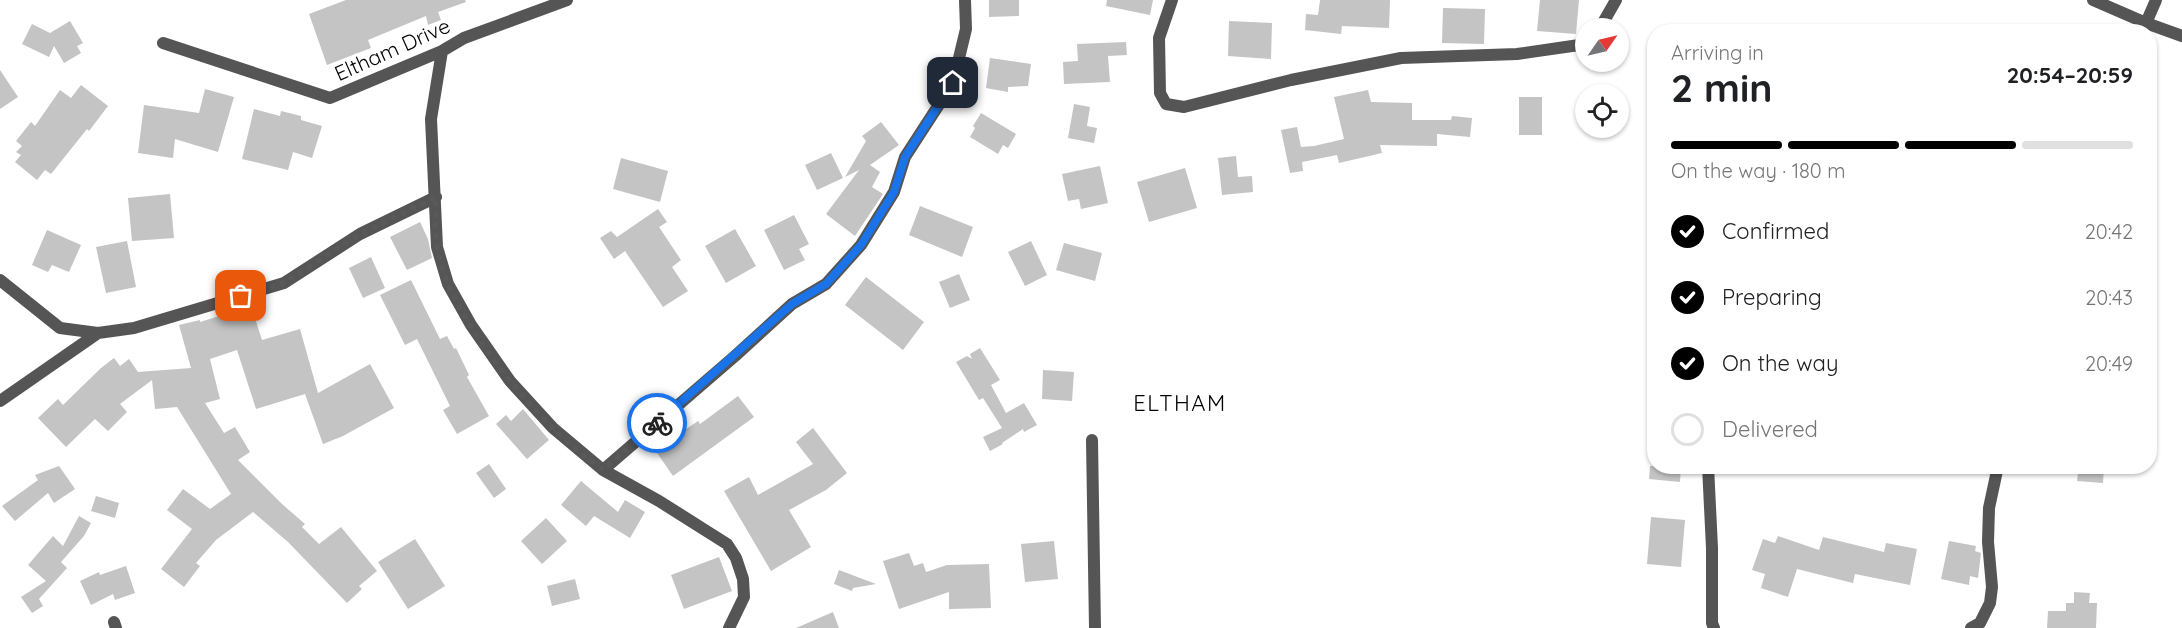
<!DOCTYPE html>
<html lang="en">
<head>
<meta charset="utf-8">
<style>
  body { margin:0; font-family:Quicksand,sans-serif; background:#f2f2f2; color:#202124; height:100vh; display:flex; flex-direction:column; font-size:22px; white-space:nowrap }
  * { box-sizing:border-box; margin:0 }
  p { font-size:20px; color:#757577 }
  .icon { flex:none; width:33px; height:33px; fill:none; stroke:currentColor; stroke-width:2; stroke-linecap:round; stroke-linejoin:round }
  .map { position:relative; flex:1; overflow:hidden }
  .sheet { position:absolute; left:1647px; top:24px; width:510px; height:450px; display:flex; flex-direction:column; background:#fff; border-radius:24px; box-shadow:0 2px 4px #0004 }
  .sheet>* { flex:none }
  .needle { width:39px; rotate:56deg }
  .buttons { position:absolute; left:1575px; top:18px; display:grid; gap:12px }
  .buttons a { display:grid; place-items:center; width:54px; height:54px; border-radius:50%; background:#fff; box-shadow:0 2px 4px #0004; font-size:30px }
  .pin { position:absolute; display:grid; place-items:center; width:51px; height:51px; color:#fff; margin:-26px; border-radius:12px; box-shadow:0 3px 9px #0006 }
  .courier { position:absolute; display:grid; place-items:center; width:60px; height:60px; margin:-30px; border:4px solid #1a73e8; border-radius:50%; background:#fff; color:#222; box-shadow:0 2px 8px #0007 }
  .overview em { font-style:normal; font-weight:700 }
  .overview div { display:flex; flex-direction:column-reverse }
  .overview { display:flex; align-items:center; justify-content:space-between; height:102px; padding:0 24px }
  h1 { font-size:39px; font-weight:700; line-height:45px }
  .bar { display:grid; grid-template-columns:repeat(4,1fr); gap:9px 6px; align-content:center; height:72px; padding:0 24px }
  .bar i { height:8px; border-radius:4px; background:#e0e0e0 }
  .bar .current { background:#000 }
  .bar p { grid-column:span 4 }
  ol { padding:0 24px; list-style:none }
  li { display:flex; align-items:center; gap:18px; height:66px }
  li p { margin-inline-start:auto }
  li .icon { padding:6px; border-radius:50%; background:#000; color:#fff; stroke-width:4 }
  li:last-child { color:#757577 }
  li i { width:33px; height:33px; border:3px solid #e0e0e0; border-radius:50% }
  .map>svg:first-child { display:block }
  .building { fill:#c4c4c4 }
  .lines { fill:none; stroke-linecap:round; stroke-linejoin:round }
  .street { stroke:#555; stroke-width:12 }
  .done { stroke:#595959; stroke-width:6; stroke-dasharray:0 10.8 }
  .route { stroke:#1a73e8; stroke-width:8 }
  .labels { text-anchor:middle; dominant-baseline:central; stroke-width:6; stroke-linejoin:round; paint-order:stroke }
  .street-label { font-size:21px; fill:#000; stroke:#fff }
  .neighbourhood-label { font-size:22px; letter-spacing:1.5px; fill:#000; stroke:#fff }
</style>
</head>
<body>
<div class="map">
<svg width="2182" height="628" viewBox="0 0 2182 628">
  <rect width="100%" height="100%" fill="#fff"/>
  <!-- building -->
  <path class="building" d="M 346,0 L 465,0 L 466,2 L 438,12 L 441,20 L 428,25 L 426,16 L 368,40 L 371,48 L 327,65 L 309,14 Z
    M 989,0 L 1019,0 L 1019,16 L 989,17 Z
    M 1107,0 L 1153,0 L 1150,15 L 1106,6 Z
    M 1320,0 L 1390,0 L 1389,28 L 1342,26 L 1341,34 L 1305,30 L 1306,14 L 1318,15 Z
    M 1540,0 L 1579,0 L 1576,34 L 1537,31 Z
    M 1443,8 L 1485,9 L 1484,44 L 1442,43 Z
    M 70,21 L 83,43 L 77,46 L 81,53 L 64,63 L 54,46 L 49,57 L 22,44 L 32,24 L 50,33 Z
    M 1229,21 L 1272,23 L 1271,59 L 1228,56 Z
    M 1126,42 L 1127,55 L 1108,56 L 1110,82 L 1064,84 L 1063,62 L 1078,61 L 1077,44 Z
    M 990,58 L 1031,64 L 1028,86 L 1008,87 L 1008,92 L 986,88 Z
    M 0,70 L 18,97 L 0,109 Z
    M 81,85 L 108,106 L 89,131 L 87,129 L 51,174 L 45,170 L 37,180 L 15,162 L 21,155 L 16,152 L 22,146 L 16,141 L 31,122 L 35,126 L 60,90 L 71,98 Z
    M 205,89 L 234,97 L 218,152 L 175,139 L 173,158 L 138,153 L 144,105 L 199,113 Z
    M 1368,90 L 1371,102 L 1412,103 L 1412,120 L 1451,120 L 1452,116 L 1472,118 L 1470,137 L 1437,134 L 1437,146 L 1380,145 L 1382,153 L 1339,163 L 1337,155 L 1302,162 L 1303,171 L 1290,173 L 1281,130 L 1297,127 L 1301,147 L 1314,146 L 1344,139 L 1334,97 Z
    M 1519,97 L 1542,97 L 1542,135 L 1519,135 Z
    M 1074,104 L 1090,107 L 1087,126 L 1097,128 L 1094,143 L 1068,138 Z
    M 254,109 L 280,116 L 281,111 L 301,116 L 301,120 L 322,126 L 312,158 L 293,152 L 288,170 L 242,159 Z
    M 981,113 L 1016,134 L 1008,148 L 1003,145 L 998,154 L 970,137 L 975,128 L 973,126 Z
    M 881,122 L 899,145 L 870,165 L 880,172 L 872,187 L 883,194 L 855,236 L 826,214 L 859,170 L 845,177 L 866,141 L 862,136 Z
    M 831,153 L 843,178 L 817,190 L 805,165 Z
    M 1236,156 L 1238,177 L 1252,176 L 1253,192 L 1222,195 L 1218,158 Z
    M 621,158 L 668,171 L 660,202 L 613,189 Z
    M 1100,166 L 1108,203 L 1081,209 L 1079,199 L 1068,201 L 1062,174 Z
    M 1185,168 L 1197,208 L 1149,222 L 1137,182 Z
    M 170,194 L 174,238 L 132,241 L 128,198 Z
    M 920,206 L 973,227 L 962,257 L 909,235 Z
    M 658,209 L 667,222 L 659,227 L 681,260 L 672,267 L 688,291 L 663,307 L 625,251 L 614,259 L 600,238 L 611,231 L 617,237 Z
    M 794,215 L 809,244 L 799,249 L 805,260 L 784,270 L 764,230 Z
    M 420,222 L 428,239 L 432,258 L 407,270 L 390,237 Z
    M 735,229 L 756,266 L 726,283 L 705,246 Z
    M 47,230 L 81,245 L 69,272 L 52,265 L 48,272 L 32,265 Z
    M 127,241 L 136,287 L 106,293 L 96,247 Z
    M 1031,241 L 1047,275 L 1025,286 L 1008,252 Z
    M 1064,243 L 1102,253 L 1095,281 L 1056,270 Z
    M 371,257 L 385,288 L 363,298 L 349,268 Z
    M 959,274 L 970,300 L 950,308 L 939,282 Z
    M 866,277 L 924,322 L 903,350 L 845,305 Z
    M 411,280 L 440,339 L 447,336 L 454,349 L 456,348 L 469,375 L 467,377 L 489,416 L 457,434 L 443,410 L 450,406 L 417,339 L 405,345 L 380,295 Z
    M 251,306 L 262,340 L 300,329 L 318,393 L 370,364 L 394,408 L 343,436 L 323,444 L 305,394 L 256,409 L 237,350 L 210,359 L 220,399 L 205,403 L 224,433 L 235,427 L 250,452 L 238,460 L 282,504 L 305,524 L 302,527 L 319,544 L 341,527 L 377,571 L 359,586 L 362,589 L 347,603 L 288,542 L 253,512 L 216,540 L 196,563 L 200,566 L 184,587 L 161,569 L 192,529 L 167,510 L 183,489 L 210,509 L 231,494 L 177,407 L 155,409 L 152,380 L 120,404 L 127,412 L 108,431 L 95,419 L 66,447 L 38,418 L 58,399 L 63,405 L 101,368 L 114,358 L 120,366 L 129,359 L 138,372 L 191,368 L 179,325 L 200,320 L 200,322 Z
    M 980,348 L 1000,380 L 991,385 L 1006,413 L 1024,403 L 1037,425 L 1024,432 L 1023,429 L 1002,443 L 1003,444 L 990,451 L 983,437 L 1002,428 L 983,398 L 979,400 L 956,362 L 967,356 L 972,359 L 970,354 Z
    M 1043,370 L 1074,372 L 1072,401 L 1042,399 Z
    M 738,396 L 754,417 L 673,476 L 655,450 L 698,421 L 700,424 Z
    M 523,409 L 549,440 L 527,459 L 496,424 L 506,415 L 511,421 Z
    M 813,428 L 847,473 L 826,490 L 789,510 L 811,547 L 771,571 L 724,491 L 749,477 L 758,495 L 813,464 L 796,442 Z
    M 489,464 L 506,489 L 494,498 L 476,473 Z
    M 59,466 L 75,489 L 54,503 L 48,493 L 15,521 L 2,506 L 38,480 L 35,475 Z
    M 1650,466 L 1681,466 L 1680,482 L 1649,479 Z
    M 2079,466 L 2104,466 L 2103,483 L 2077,481 Z
    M 581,481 L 618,512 L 625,500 L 645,512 L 630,538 L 594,516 L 586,526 L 561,505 Z
    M 96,496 L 119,503 L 115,518 L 91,511 Z
    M 79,516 L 91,523 L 84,536 L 61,562 L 67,568 L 39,599 L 43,606 L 32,613 L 21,597 L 46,581 L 28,565 L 53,536 L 63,546 Z
    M 1651,517 L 1685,520 L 1681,567 L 1647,564 Z
    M 546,518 L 567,541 L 542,564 L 521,541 Z
    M 1778,536 L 1819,550 L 1823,537 L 1884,552 L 1886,543 L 1917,549 L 1910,585 L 1855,574 L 1853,583 L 1797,569 L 1788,597 L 1761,588 L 1765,574 L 1752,570 L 1763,539 L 1775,543 Z
    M 415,539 L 445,586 L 408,609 L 378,562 Z
    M 1054,541 L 1058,579 L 1025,582 L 1021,544 Z
    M 1949,541 L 1976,546 L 1975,551 L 1981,553 L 1978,578 L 1970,576 L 1969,585 L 1941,579 Z
    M 909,553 L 914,566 L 923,563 L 926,572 L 947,565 L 989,564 L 991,608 L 949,609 L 949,592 L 899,609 L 883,561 Z
    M 719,557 L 732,591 L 684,609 L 671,575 Z
    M 126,566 L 135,593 L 115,600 L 113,594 L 91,605 L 80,581 L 99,572 L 100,575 Z
    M 839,570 L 876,584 L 853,588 L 852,591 L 834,584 Z
    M 575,579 L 580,599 L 552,606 L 547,586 Z
    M 2074,592 L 2090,593 L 2089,603 L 2097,603 L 2096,628 L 2047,628 L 2048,611 L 2066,611 L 2066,603 L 2074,603 Z
    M 833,612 L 839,628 L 796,628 Z"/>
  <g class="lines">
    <!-- street -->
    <path class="street" d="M 1172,0 L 1159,38 L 1160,93 L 1166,104 L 1184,107 L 1291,80 L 1401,58 L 1517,54 L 1586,44
      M 2093,0 L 2146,23 L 2182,36
      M 2146,23 L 2156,0
      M 1600,28 L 1616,0
      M 163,43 L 330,98 L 442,51 L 464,38 L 567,0
      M 442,51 L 431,119 L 437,247 L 448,284 L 471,325 L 510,381 L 553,428 L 603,470 L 659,501 L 727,544 L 736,558 L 743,579 L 744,597 L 729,628
      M 0,280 L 60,328 L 98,333 L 134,328 L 284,283 L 360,234 L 436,197
      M 0,401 L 98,333
      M 1092,440 L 1095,628
      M 1708,466 L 1712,548 L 1712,623 L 1714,628
      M 603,470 L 735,356 L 792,304 L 826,284 L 861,245 L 894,192 L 905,157 L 953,83 L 966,29 L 965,0
      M 114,622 L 116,628
      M 1971,628 L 1980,623 L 1990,603 L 1992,587 L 1988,542 L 1989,508 L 1998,466"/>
  </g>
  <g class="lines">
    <!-- done -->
    <path class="done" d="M 241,296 L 284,283 L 360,234 L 436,197 C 436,213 434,232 437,248 C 448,309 510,385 553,429 C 568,444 586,457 603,470 L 657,423"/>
    <!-- route -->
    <path class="route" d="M 657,423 L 792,304 L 826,284 L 861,245 L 894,192 L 905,157 L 953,83"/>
  </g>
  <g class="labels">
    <!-- street labels -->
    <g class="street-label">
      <text transform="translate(392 49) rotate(-24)">Eltham Drive</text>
    </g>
    <!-- neighbourhood labels -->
    <g class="neighbourhood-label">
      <text x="1180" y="403">ELTHAM</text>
    </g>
  </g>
</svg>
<div class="buttons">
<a><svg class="needle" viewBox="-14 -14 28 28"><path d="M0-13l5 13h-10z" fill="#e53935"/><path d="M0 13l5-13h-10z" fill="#757577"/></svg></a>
<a><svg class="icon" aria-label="locate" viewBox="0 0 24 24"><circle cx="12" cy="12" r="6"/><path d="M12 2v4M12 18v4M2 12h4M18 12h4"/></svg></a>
</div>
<div class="pin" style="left:241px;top:296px;background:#ea580c"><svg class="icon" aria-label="bag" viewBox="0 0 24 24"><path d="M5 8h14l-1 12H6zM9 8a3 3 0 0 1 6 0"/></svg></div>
<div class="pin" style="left:953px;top:83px;background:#1f2937"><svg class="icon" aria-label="home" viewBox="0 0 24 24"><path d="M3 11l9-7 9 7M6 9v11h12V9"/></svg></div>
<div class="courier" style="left:657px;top:423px"><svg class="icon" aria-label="bike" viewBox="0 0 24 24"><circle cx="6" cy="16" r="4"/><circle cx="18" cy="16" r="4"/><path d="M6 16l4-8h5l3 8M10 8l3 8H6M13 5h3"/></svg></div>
<section class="sheet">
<div class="overview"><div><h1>2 min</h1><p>Arriving in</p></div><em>20:54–20:59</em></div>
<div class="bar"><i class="current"></i><i class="current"></i><i class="current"></i><i></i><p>On the way · 180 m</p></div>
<ol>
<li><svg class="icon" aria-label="check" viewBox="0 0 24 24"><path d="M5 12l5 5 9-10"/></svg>Confirmed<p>20:42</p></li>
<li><svg class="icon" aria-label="check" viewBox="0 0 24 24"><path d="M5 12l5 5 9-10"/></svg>Preparing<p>20:43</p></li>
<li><svg class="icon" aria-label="check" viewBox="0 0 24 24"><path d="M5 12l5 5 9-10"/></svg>On the way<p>20:49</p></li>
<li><i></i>Delivered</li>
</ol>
</section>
</div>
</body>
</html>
